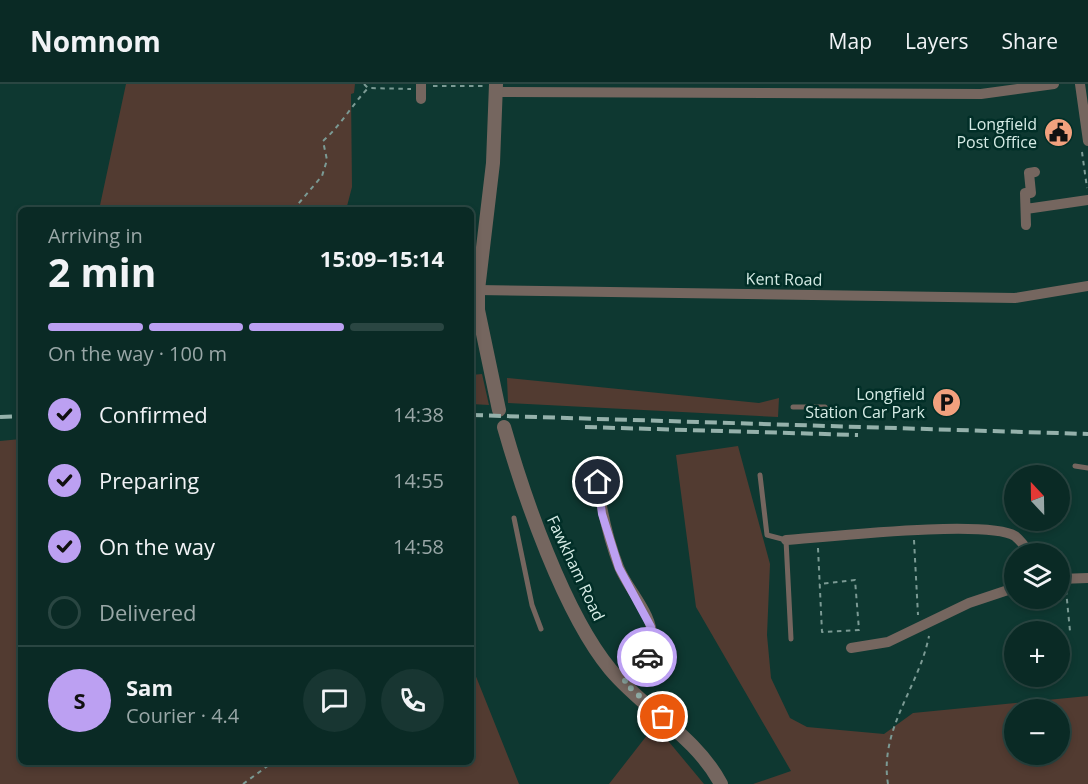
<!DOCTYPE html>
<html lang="en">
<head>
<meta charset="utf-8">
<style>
  body { margin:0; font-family:"Open Sans",sans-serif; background:#183632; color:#f1f3f6; height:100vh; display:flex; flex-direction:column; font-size:22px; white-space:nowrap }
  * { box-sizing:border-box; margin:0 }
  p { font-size:20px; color:#99a7a7 }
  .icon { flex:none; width:33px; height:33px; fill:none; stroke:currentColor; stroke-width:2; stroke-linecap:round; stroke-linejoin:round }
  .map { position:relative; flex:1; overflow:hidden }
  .drawer { position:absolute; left:18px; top:123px; width:456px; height:558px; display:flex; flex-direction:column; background:#0a2a25; border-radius:9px; box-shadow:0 3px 9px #0003,0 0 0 2px #2a4642 }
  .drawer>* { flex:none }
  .needle { width:39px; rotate:338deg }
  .fabs { position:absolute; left:1004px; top:381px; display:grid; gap:12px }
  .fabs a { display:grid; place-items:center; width:66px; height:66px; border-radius:50%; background:#0a2a25; box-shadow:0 3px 9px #0003,0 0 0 2px #2a4642; font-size:30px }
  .pin { position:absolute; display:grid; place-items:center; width:51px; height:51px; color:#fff; margin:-26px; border:3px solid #fff; border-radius:50%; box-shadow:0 2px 6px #0007 }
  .courier { position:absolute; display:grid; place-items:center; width:60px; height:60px; margin:-30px; border:4px solid #bca0f2; border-radius:50%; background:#fff; color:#222; box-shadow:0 2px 8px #0007 }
  .summary em { font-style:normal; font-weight:700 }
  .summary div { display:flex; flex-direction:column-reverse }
  .summary { display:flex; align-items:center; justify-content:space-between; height:102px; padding:0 30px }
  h1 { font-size:39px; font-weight:700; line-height:45px }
  .bar { display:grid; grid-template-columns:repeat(4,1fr); gap:9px 6px; align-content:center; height:72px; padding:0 30px }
  .bar i { height:8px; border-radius:4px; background:#2a4642 }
  .bar .current { background:#bca0f2 }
  .bar p { grid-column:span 4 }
  .line { display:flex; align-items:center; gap:15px; padding:0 30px; border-top:2px solid #2a4642 }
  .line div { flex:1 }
  .round { display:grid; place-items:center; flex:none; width:63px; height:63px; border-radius:32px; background:#183632 }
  ol { padding:0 30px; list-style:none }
  li { display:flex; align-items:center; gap:18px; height:66px }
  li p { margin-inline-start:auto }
  li .icon { padding:6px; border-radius:50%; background:#bca0f2; color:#111; stroke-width:4 }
  li:last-child { color:#99a7a7 }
  li i { width:33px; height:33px; border:3px solid #2a4642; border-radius:50% }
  header { display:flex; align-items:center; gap:36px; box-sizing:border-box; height:84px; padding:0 30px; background:#0a2a25; border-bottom:2px solid #2a4642 }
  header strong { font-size:28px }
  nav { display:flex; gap:33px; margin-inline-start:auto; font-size:21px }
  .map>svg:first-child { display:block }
  .green { fill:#523b31; fill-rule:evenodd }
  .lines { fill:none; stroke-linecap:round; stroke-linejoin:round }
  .path { stroke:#7b9a94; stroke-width:2; stroke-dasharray:4.5 4.5; stroke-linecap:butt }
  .service { stroke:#75665f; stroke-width:5 }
  .minor { stroke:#75665f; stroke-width:10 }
  .tertiary { stroke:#75665f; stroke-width:14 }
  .rail { stroke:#95b1ab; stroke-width:4; stroke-dasharray:12 6; stroke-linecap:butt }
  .done { stroke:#8faca6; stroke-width:6; stroke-dasharray:0 10.8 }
  .route { stroke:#bca0f2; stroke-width:8 }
  .labels { text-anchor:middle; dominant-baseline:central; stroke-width:5; stroke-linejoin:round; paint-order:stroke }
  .poi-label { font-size:16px; fill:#d5ebe5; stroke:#012e27; text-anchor:end }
  .street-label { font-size:16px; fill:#d5ebe5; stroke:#012e27 }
</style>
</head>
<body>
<header>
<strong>Nomnom</strong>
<nav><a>Map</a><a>Layers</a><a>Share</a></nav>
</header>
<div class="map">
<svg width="1088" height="700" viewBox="0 0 1088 700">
  <rect width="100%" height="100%" fill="#0e3831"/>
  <!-- green -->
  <path class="green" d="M 126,0 L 355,0 L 354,9 L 351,10 L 352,103 L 346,126 L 99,126 Z
    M 482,290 L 489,321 L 471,320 L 471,291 Z
    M 507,294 L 759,319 L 779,314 L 778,333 L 508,319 Z
    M 21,355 L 21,678 L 471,678 L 471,580 L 519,700 L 0,700 L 0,357 Z
    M 738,362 L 770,480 L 767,551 L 771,594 L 790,634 L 807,643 L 884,650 L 913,629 L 1088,612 L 1088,700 L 753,700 L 791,687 L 696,523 L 676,371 ZM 1014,626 L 1059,626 L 1059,670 L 1014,670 Z
    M 655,641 L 704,700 L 609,700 Z"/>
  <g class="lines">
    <!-- path -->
    <path class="path" d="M 364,0 L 368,4 L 411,5
      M 433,2 L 484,2
      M 1082,68 L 1087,104
      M 293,126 L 322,92 L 327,76 L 323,57 C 341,41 352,21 368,4
      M 914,456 L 918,531
      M 818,464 L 822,548 L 859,546 L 855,496 L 819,500
      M 1066,506 L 1070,547
      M 243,700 L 273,678
      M 888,700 C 879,645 919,603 929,552"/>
    <!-- service -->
    <path class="service" d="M 793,323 L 825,323
      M 1075,382 L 1088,384
      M 760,391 L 767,451 L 786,456 L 791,555
      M 514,434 L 532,521 L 541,545"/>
    <!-- minor -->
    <path class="minor" d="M 421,0 L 421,15
      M 1080,0 L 1088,57
      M 496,8 L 981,10 L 1054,0
      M 1026,125 L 1088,116
      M 1026,141 L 1025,109 L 1031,109 L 1029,89 L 1035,88
      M 478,206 L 1015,214 L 1088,202
      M 598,398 C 602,427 608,455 619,483 C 628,506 655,531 652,557 C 651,575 635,586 624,598
      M 786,456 C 827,453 987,435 1015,452 C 1020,456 1026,464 1030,470
      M 1059,495 L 1088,494
      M 851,564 L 888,558 L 969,519 L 1014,504"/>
    <!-- tertiary -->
    <path class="tertiary" d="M 496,0 L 493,79 L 478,206 L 478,226 L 499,326
      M 504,343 C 524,413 564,529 610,585 C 643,625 696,652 721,700"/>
    <!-- rail -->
    <path class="rail" d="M 471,331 L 1088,350
      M 0,333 L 21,332
      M 585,343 L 858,351"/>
  </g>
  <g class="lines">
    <!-- done -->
    <path class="done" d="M 647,573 L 624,598 L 663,633"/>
    <!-- route -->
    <path class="route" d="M 598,398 L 602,430 L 619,484 L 651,543 L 653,556 L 647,573"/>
  </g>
  <!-- icons -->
  <defs>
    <symbol id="civic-disc" viewBox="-11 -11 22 22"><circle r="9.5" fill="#f2a17e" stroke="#012e27"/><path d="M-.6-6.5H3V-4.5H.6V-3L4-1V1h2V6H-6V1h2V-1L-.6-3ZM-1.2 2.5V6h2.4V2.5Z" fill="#111"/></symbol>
    <symbol id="parking-disc" viewBox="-11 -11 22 22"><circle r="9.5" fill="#f2a17e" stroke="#012e27"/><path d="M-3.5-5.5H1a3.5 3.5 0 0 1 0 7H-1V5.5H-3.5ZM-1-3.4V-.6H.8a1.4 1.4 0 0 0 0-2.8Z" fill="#111"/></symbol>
  </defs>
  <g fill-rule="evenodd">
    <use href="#civic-disc" x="1042" y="32" width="33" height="33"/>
    <use href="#parking-disc" x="930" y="302" width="33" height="33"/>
  </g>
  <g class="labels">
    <!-- poi labels -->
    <g class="poi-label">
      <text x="1037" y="40">Longfield<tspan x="1037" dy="18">Post Office</tspan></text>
      <text x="925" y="310">Longfield<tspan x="925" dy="18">Station Car Park</tspan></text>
    </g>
    <!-- street labels -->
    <g class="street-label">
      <text transform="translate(784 195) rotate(1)">Kent Road</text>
      <text transform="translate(576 484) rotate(65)">Fawkham Road</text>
    </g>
  </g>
</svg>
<div class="fabs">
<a><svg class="needle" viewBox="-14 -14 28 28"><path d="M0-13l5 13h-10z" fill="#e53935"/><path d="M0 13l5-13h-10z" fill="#99a7a7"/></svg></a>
<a><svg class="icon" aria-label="layers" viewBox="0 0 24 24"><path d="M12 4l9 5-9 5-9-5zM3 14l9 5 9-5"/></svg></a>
<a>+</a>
<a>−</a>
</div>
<div class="pin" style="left:663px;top:633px;background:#ea580c"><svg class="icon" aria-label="bag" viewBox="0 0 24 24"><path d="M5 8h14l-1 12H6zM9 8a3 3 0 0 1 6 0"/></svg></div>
<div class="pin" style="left:598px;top:398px;background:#1f2937"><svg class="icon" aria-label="home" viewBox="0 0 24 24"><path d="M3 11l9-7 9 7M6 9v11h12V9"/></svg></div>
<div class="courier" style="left:647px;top:573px"><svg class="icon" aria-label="car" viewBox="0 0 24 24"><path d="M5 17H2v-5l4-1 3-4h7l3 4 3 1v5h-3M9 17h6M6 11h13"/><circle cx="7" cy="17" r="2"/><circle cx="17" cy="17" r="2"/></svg></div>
<section class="drawer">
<div class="summary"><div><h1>2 min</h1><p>Arriving in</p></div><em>15:09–15:14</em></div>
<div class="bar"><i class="current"></i><i class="current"></i><i class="current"></i><i></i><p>On the way · 100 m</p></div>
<ol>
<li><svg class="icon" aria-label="check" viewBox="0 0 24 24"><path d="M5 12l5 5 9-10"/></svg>Confirmed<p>14:38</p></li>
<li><svg class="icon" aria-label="check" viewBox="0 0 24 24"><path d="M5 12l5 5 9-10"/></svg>Preparing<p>14:55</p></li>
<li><svg class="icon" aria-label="check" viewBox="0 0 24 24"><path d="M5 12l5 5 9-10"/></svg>On the way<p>14:58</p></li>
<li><i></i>Delivered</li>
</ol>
<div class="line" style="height:108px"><b class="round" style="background:#bca0f2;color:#111">S</b><div><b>Sam</b><p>Courier · 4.4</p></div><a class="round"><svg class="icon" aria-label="chat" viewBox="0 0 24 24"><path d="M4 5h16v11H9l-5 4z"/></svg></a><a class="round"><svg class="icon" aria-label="phone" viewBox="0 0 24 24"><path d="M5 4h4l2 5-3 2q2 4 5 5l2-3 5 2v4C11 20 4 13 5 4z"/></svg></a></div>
</section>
</div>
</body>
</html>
